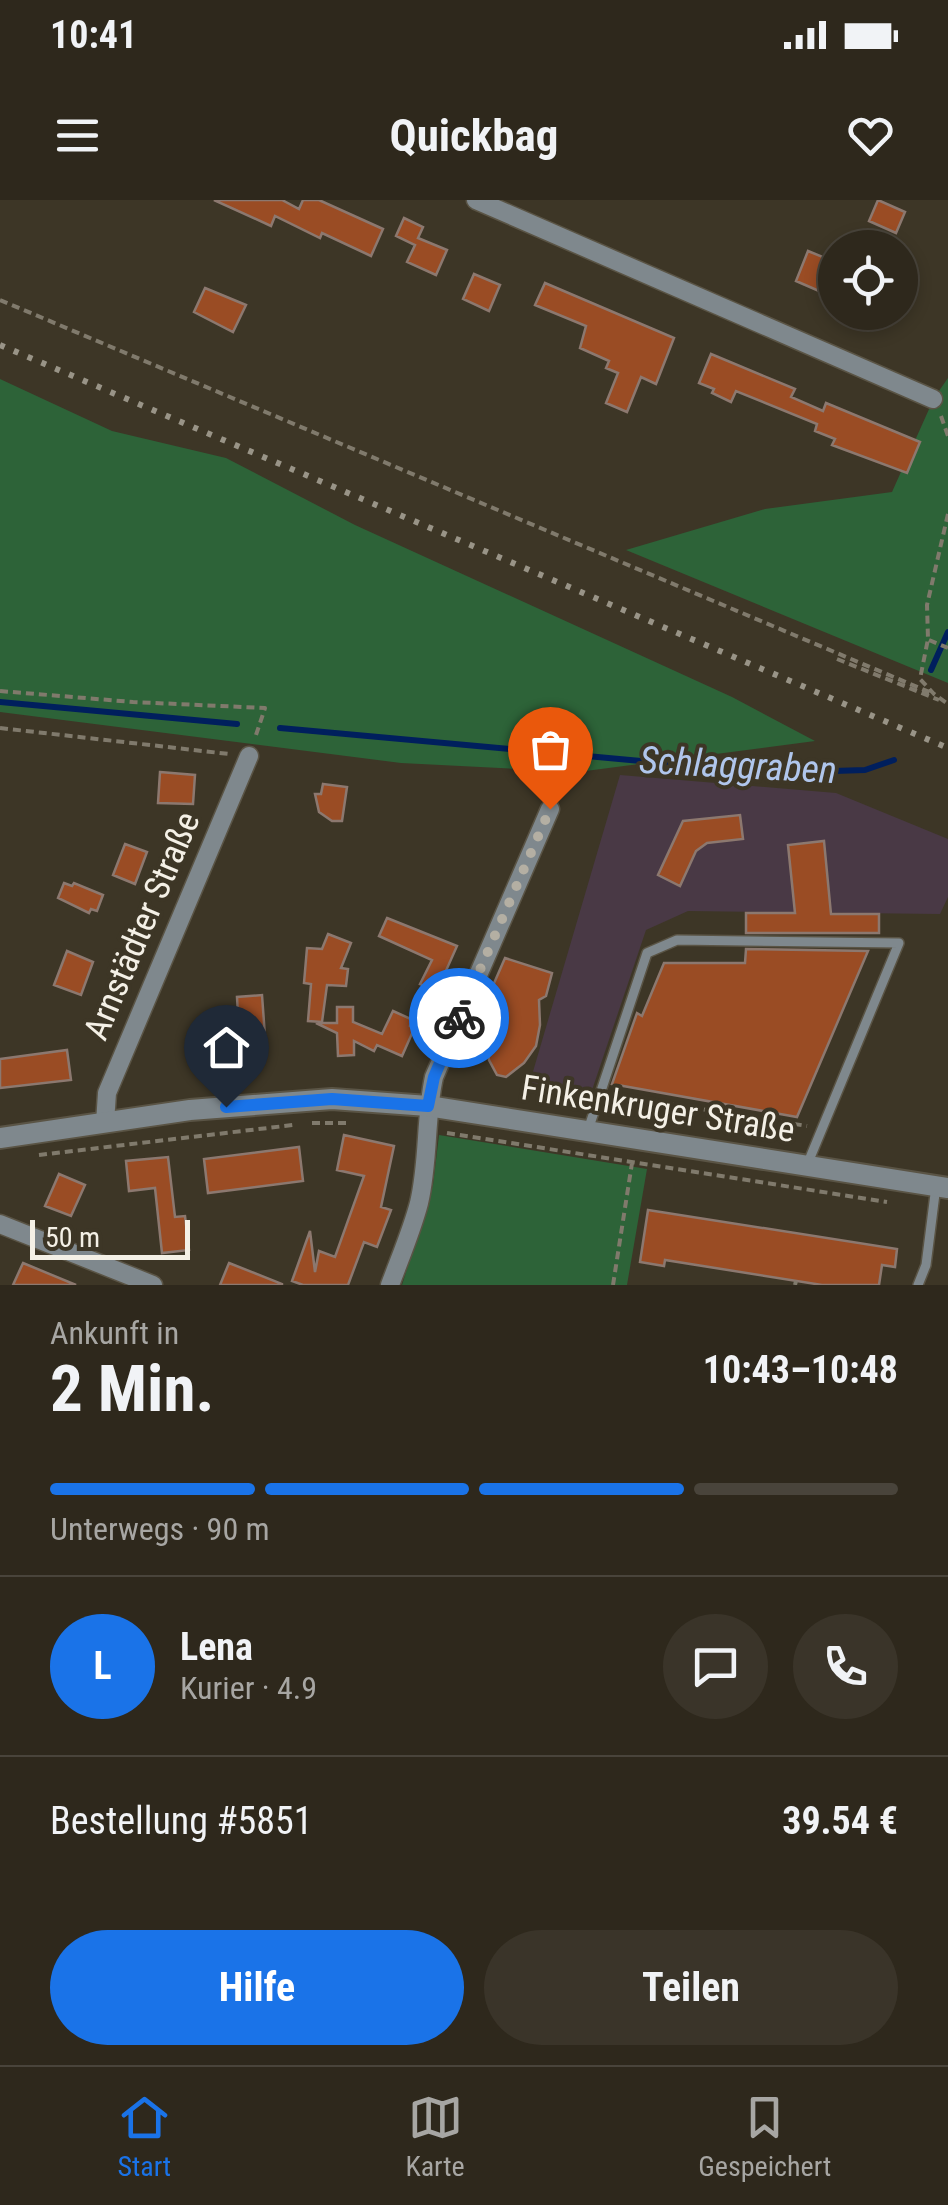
<!DOCTYPE html>
<html lang="de">
<head>
<meta charset="utf-8">
<style>
  body { margin:0; font-family:"Roboto Condensed",sans-serif; background:#3a3429; color:#f1f3f6; height:100vh; display:flex; flex-direction:column; font-size:38px; white-space:nowrap }
  * { box-sizing:border-box; margin:0 }
  p { font-size:32px; color:#a7a6a3 }
  .icon { flex:none; width:55px; height:55px; fill:none; stroke:currentColor; stroke-width:2; stroke-linecap:round; stroke-linejoin:round }
  .map { position:relative; height:1085px; overflow:hidden }
  .side { display:flex; flex-direction:column; background:#2e281c; flex:1 }
  .side>* { flex:none }
  .controls { position:absolute; left:818px; top:30px; display:grid; gap:20px }
  .controls a { display:grid; place-items:center; width:100px; height:100px; border-radius:50%; background:#2e281c; box-shadow:0 5px 15px #0003,0 0 0 2px #49443b; font-size:50px }
  .scale { position:absolute; left:30px; bottom:25px; width:160px; box-sizing:border-box; padding-left:10px; border:5px solid #f4f0e6; border-top:0; font-size:28px; line-height:35px; white-space:nowrap; color:#f4f0e6; -webkit-text-stroke:8px #3d3626; paint-order:stroke }
  .pin { position:absolute; display:grid; place-items:center; width:85px; height:85px; color:#fff; margin:-102px -42px; border-radius:50% 50% 50% 0; rotate:-45deg; box-shadow:0 0 10px #0007 }
  .pin .icon { rotate:45deg }
  .courier { position:absolute; display:grid; place-items:center; width:100px; height:100px; margin:-50px; border:8px solid #1a73e8; border-radius:50%; background:#fff; color:#222; box-shadow:0 2px 12px #0007 }
  .headline em { font-style:normal; font-weight:700 }
  .headline div { display:flex; flex-direction:column-reverse }
  .headline { display:flex; align-items:center; justify-content:space-between; height:170px; padding:0 50px }
  h1 { font-size:65px; font-weight:700; line-height:75px }
  .bar { display:grid; grid-template-columns:repeat(4,1fr); gap:15px 10px; align-content:center; height:120px; padding:0 50px }
  .bar i { height:12px; border-radius:8px; background:#49443b }
  .bar .current { background:#1a73e8 }
  .bar p { grid-column:span 4 }
  .line { display:flex; align-items:center; gap:25px; padding:0 50px; border-top:2px solid #49443b }
  .line div { flex:1 }
  .round { display:grid; place-items:center; flex:none; width:105px; height:105px; border-radius:52px; background:#3a3429 }
  .primary-button { display:flex; gap:20px; margin-top:auto; padding:20px 50px }
  .primary-button a { flex:1; height:115px; border-radius:60px; background:#1a73e8; color:#fff; font-size:40px; font-weight:700; line-height:115px; text-align:center }
  .primary-button a+a { background:#3a3429; color:#f1f3f6 }
  .status { display:flex; justify-content:space-between; align-items:center; height:70px; padding:0 50px; background:#2e281c; direction:ltr }
  .status svg { height:28px; fill:currentColor }
  header { display:flex; justify-content:space-between; align-items:center; height:130px; padding:0 50px; background:#2e281c; font-size:45px; font-weight:700 }
  .tabs { display:flex; justify-content:space-around; align-items:center; height:140px; border-top:2px solid #49443b; background:#2e281c; font-size:28px; color:#a7a6a3 }
  .tabs a { display:grid; justify-items:center; gap:5px }
  .tabs .current { color:#1a73e8 }
  .map>svg:first-child { display:block }
  .commercial { fill:#493945 }
  .green { fill:#2d6338 }
  .lines { fill:none; stroke-linecap:round; stroke-linejoin:round }
  .stream { stroke:#001f5d; stroke-width:6 }
  .building { fill:#9a4c24; stroke:#8c786f; stroke-width:2.5 }
  .service-casing { stroke:#5a5445; stroke-width:12 }
  .minor-casing { stroke:#5a5445; stroke-width:21 }
  .tertiary-casing { stroke:#5a5445; stroke-width:24 }
  .path { stroke:#807a6c; stroke-width:4; stroke-dasharray:8 5; stroke-linecap:butt }
  .service { stroke:#7f888d; stroke-width:9 }
  .minor { stroke:#7f888d; stroke-width:18 }
  .tertiary { stroke:#7f888d; stroke-width:20 }
  .rail { stroke:#999487; stroke-width:6; stroke-dasharray:5 10; stroke-linecap:butt }
  .done { stroke:#b4afa3; stroke-width:10; stroke-dasharray:0 18 }
  .route { stroke:#1a73e8; stroke-width:12 }
  .labels { text-anchor:middle; dominant-baseline:central; stroke-width:8; stroke-linejoin:round; paint-order:stroke }
  .street-label { font-size:35px; fill:#f4f0e6; stroke:#3d3626 }
  .water-label { font-size:38px; font-style:italic; fill:#b0c6ec; stroke:#3d3626 }
</style>
</head>
<body>
<div class="status"><b>10:41</b><svg viewBox="0 0 49 12"><path d="M0 12V9h3v3zM5 12V6h3v6zM10 12V3h3v9zM15 12V0h3v12zM26 1h20v11H26zM47 4h2v5h-2z"/></svg></div>
<header><svg class="icon" aria-label="menu" viewBox="0 0 24 24"><path d="M4 6h16M4 12h16M4 18h16"/></svg>Quickbag<svg class="icon" aria-label="heart" viewBox="0 0 24 24"><path d="M12 20l-8-8c-3-5 5-10 8-4 3-6 11-1 8 4z"/></svg></header>
<div class="map">
<svg width="948" height="1085" viewBox="0 0 948 1085">
  <rect width="100%" height="100%" fill="#3d3626"/>
  <!-- commercial -->
  <path class="commercial" d="M 620,575 L 836,593 L 948,639 L 948,697 L 940,714 L 688,711 L 646,730 L 588,902 L 527,892 Z"/>
  <!-- green -->
  <path class="green" d="M 948,178 L 948,483 L 626,350 L 765,309 L 892,292 L 934,198 Z
    M 0,179 L 112,231 L 226,258 L 355,325 L 732,497 L 815,541 L 578,572 L 401,563 L 0,512 Z
    M 439,935 L 647,969 L 627,1085 L 402,1085 L 433,985 Z"/>
  <g class="lines">
    <!-- stream -->
    <path class="stream" d="M 931,470 L 948,432
      M 0,502 L 237,524
      M 280,528 L 772,573 L 865,570 L 894,560"/>
  </g>
  <!-- building -->
  <path class="building" d="M 214,0 L 282,0 L 299,9 L 303,0 L 319,0 L 383,29 L 371,56 L 322,33 L 320,38 L 275,16 L 271,26 Z
    M 878,0 L 905,12 L 896,33 L 869,21 Z
    M 404,18 L 423,27 L 418,38 L 447,50 L 436,75 L 407,62 L 415,45 L 396,36 Z
    M 808,51 L 835,62 L 835,72 L 826,94 L 796,81 Z
    M 474,74 L 500,85 L 489,111 L 463,99 Z
    M 545,83 L 674,138 L 656,184 L 641,177 L 627,212 L 606,203 L 618,173 L 606,168 L 609,161 L 580,148 L 586,126 L 535,105 Z
    M 205,88 L 246,105 L 233,132 L 194,112 Z
    M 711,154 L 795,189 L 791,197 L 823,211 L 826,203 L 920,242 L 907,273 L 832,245 L 835,239 L 815,231 L 817,224 L 736,191 L 731,202 L 712,193 L 714,189 L 699,183 Z
    M 160,572 L 195,575 L 193,604 L 158,603 Z
    M 323,584 L 347,587 L 342,621 L 332,621 L 319,612 L 315,594 L 321,594 Z
    M 740,615 L 743,639 L 707,643 L 696,651 L 680,686 L 658,675 L 683,621 Z
    M 824,641 L 831,714 L 879,714 L 879,733 L 746,733 L 746,713 L 795,713 L 788,645 Z
    M 125,644 L 147,652 L 135,684 L 113,675 Z
    M 64,683 L 72,686 L 74,683 L 103,695 L 97,711 L 91,709 L 89,713 L 58,698 Z
    M 387,718 L 457,746 L 437,791 L 420,784 L 432,760 L 379,736 Z
    M 328,734 L 351,743 L 341,768 L 348,769 L 346,786 L 327,785 L 322,822 L 308,821 L 311,784 L 304,783 L 307,748 L 322,749 Z
    M 746,749 L 868,751 L 797,917 L 612,884 L 637,813 L 642,816 L 664,763 L 745,763 Z
    M 67,751 L 93,762 L 81,795 L 54,785 Z
    M 505,758 L 552,773 L 546,796 L 539,800 L 540,825 L 536,846 L 524,863 L 506,877 L 497,875 L 489,860 L 486,841 L 471,836 Z
    M 262,795 L 266,850 L 240,852 L 237,797 Z
    M 337,807 L 353,807 L 353,822 L 382,834 L 393,811 L 413,820 L 410,826 L 414,829 L 402,856 L 377,845 L 374,851 L 354,841 L 354,855 L 338,856 L 337,833 L 316,823 L 337,823 Z
    M 67,850 L 71,880 L 0,888 L 0,859 Z
    M 344,935 L 394,946 L 381,1007 L 391,1010 L 377,1047 L 364,1042 L 348,1085 L 303,1085 L 292,1081 L 310,1031 L 315,1072 L 319,1051 L 335,1057 L 364,976 L 337,970 Z
    M 299,947 L 303,981 L 208,993 L 204,959 Z
    M 168,957 L 175,1017 L 185,1016 L 189,1050 L 162,1053 L 155,988 L 129,991 L 126,961 Z
    M 59,974 L 85,985 L 71,1016 L 45,1006 Z
    M 648,1010 L 897,1049 L 895,1067 L 882,1065 L 879,1085 L 822,1085 L 665,1060 L 664,1066 L 640,1062 Z
    M 23,1063 L 76,1085 L 13,1085 Z
    M 229,1063 L 282,1084 L 282,1085 L 220,1085 Z"/>
  <g class="lines">
    <defs>
      <path id="service" d="M 588,930 L 647,753 L 677,740 L 899,743 L 807,965
        M 918,1085 L 926,1065 L 936,986"/>
      <path id="minor" d="M 476,0 L 933,199
        M 105,923 L 107,893 L 249,556
        M 0,1024 L 153,1085
        M 390,1085 C 400,1058 412,1030 419,1003 C 429,961 425,918 434,877 L 550,609"/>
      <path id="tertiary" d="M 0,938 L 190,910 L 332,899 L 428,906 L 948,988"/>
    </defs>
    <!-- service casing -->
    <use href="#service" class="service-casing"/>
    <!-- minor casing -->
    <use href="#minor" class="minor-casing"/>
    <!-- tertiary casing -->
    <use href="#tertiary" class="tertiary-casing"/>
    <!-- path -->
    <path class="path" d="M 0,100 L 934,494
      M 941,216 L 948,236
      M 948,314 L 927,405 L 928,439 L 920,479 L 934,494 L 948,504
      M 929,440 L 948,448
      M 837,459 L 939,500
      M 0,491 L 133,502 L 265,508 L 255,538
      M 0,528 L 229,554
      M 614,895 L 807,926
      M 312,923 L 348,923
      M 447,933 L 887,1002
      M 39,955 L 293,925
      M 613,1085 L 632,963
      M 795,1085 L 796,1081"/>
    <!-- service -->
    <use href="#service" class="service"/>
    <!-- minor -->
    <use href="#minor" class="minor"/>
    <!-- tertiary -->
    <use href="#tertiary" class="tertiary"/>
    <!-- rail -->
    <path class="rail" d="M 0,145 L 948,548"/>
  </g>
  <g class="lines">
    <!-- done -->
    <path class="done" d="M 459,818 L 550,609"/>
    <!-- route -->
    <path class="route" d="M 226,907 L 332,899 L 428,906 L 434,877 L 459,818"/>
  </g>
  <g class="labels">
    <!-- street labels -->
    <g class="street-label">
      <text transform="translate(142 726) rotate(-67)">Arnstädter Straße</text>
      <text transform="translate(658 909) rotate(9)">Finkenkruger Straße</text>
    </g>
    <!-- water labels -->
    <g class="water-label">
      <text transform="translate(738 565) rotate(3)">Schlaggraben</text>
    </g>
  </g>
</svg>
<div class="controls">
<a><svg class="icon" aria-label="locate" viewBox="0 0 24 24"><circle cx="12" cy="12" r="6"/><path d="M12 2v4M12 18v4M2 12h4M18 12h4"/></svg></a>
</div>
<div class="scale">50 m</div>
<div class="pin" style="left:550px;top:609px;background:#ea580c"><svg class="icon" aria-label="bag" viewBox="0 0 24 24"><path d="M5 8h14l-1 12H6zM9 8a3 3 0 0 1 6 0"/></svg></div>
<div class="pin" style="left:226px;top:907px;background:#1f2937"><svg class="icon" aria-label="home" viewBox="0 0 24 24"><path d="M3 11l9-7 9 7M6 9v11h12V9"/></svg></div>
<div class="courier" style="left:459px;top:818px"><svg class="icon" aria-label="bike" viewBox="0 0 24 24"><circle cx="6" cy="16" r="4"/><circle cx="18" cy="16" r="4"/><path d="M6 16l4-8h5l3 8M10 8l3 8H6M13 5h3"/></svg></div>
</div>
<section class="side">
<div class="headline"><div><h1>2 Min.</h1><p>Ankunft in</p></div><em>10:43–10:48</em></div>
<div class="bar"><i class="current"></i><i class="current"></i><i class="current"></i><i></i><p>Unterwegs · 90 m</p></div>
<div class="line" style="height:180px"><b class="round" style="background:#1a73e8;color:#fff">L</b><div><b>Lena</b><p>Kurier · 4.9</p></div><a class="round"><svg class="icon" aria-label="chat" viewBox="0 0 24 24"><path d="M4 5h16v11H9l-5 4z"/></svg></a><a class="round"><svg class="icon" aria-label="phone" viewBox="0 0 24 24"><path d="M5 4h4l2 5-3 2q2 4 5 5l2-3 5 2v4C11 20 4 13 5 4z"/></svg></a></div>
<div class="line" style="height:130px"><div>Bestellung #5851</div><b>39.54 €</b></div>
<div class="primary-button"><a>Hilfe</a><a>Teilen</a></div>
</section>
<nav class="tabs">
<a class="current"><svg class="icon" aria-label="home" viewBox="0 0 24 24"><path d="M3 11l9-7 9 7M6 9v11h12V9"/></svg>Start</a>
<a><svg class="icon" aria-label="map" viewBox="0 0 24 24"><path d="M3 6l6-2 6 2 6-2v14l-6 2-6-2-6 2zM9 4v14M15 6v14"/></svg>Karte</a>
<a><svg class="icon" aria-label="saved" viewBox="0 0 24 24"><path d="M7 4h10v16l-5-4-5 4z"/></svg>Gespeichert</a>
</nav>
</body>
</html>
